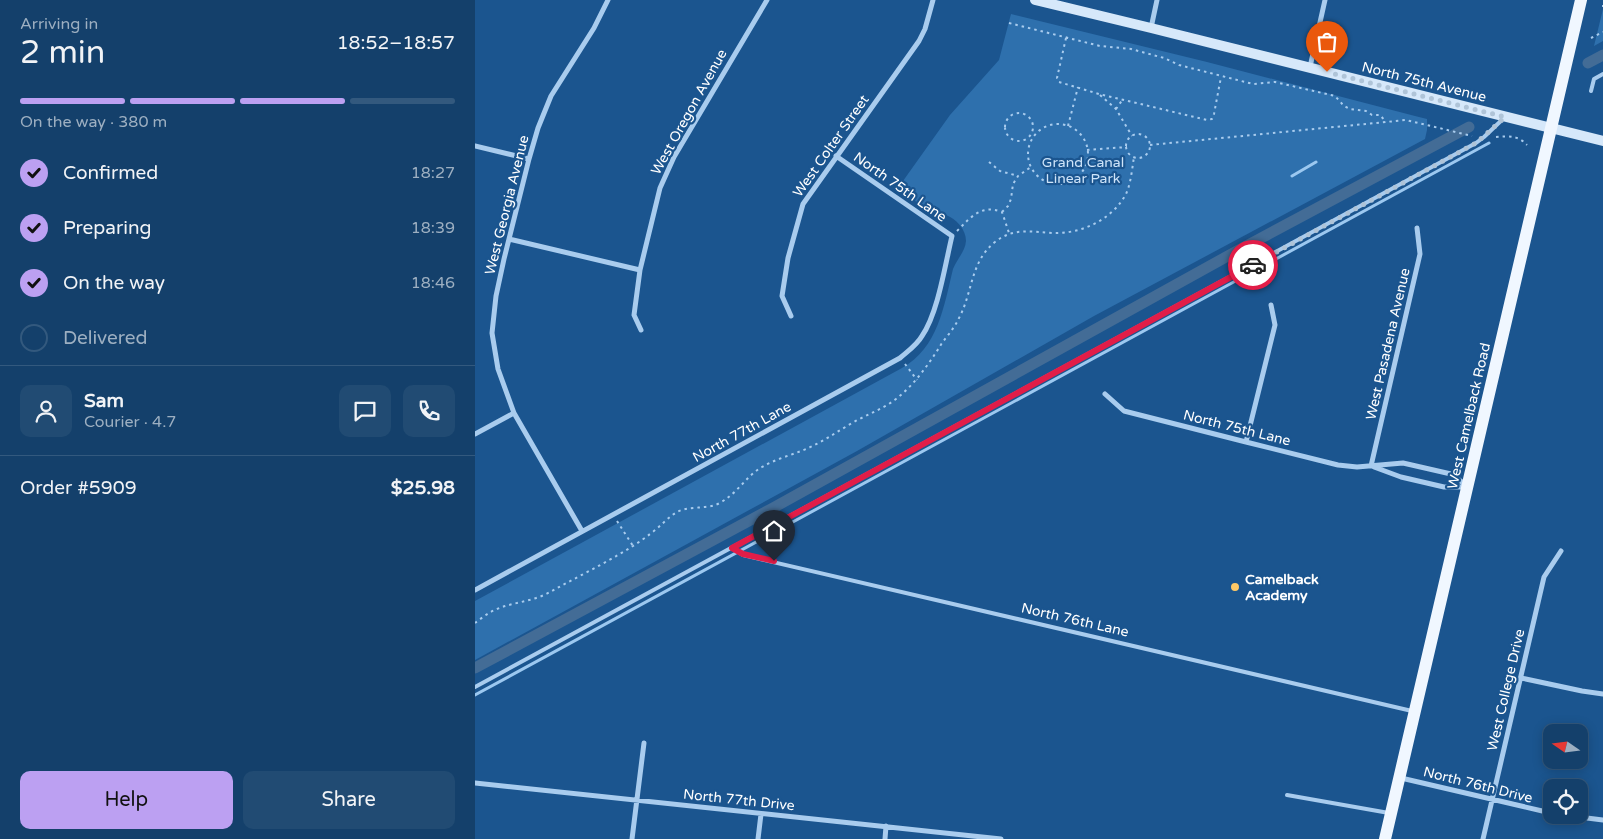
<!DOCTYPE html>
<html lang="en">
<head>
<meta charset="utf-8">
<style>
  body { margin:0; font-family:"Varela Round",sans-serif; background:#214b73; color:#f1f3f6; height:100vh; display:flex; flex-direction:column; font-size:19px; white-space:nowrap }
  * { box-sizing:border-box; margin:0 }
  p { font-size:16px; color:#9dafc1 }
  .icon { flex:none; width:28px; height:28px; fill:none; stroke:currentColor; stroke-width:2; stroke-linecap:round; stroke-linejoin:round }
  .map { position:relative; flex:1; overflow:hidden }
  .details { display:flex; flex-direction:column; background:#14406b; width:475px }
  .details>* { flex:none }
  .needle { width:32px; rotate:284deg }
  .tools { position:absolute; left:1068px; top:724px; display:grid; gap:10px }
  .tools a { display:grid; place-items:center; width:45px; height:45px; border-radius:10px; background:#14406b; box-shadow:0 2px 12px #0003,0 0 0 1px #33597e; font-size:25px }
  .pin { position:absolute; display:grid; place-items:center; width:42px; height:42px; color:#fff; margin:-51px -21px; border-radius:50% 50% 50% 0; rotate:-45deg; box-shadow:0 0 5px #0007 }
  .pin .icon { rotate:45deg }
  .courier { position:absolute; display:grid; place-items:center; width:50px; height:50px; margin:-25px; border:4px solid #e11d48; border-radius:50%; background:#fff; color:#222; box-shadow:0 1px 6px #0007 }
  .head em { font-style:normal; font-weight:600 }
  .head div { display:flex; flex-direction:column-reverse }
  .head { display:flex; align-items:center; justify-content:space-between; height:85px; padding:0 20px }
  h1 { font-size:32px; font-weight:600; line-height:38px }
  .bar { display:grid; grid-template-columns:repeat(4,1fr); gap:8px 5px; align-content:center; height:60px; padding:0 20px }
  .bar i { height:6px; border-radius:4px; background:#33597e }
  .bar .on { background:#bca0f2 }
  .bar p { grid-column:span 4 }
  .line { display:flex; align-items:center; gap:12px; padding:0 20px; border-top:1px solid #33597e }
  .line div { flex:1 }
  .round { display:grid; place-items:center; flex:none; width:52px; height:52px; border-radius:10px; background:#214b73 }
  ol { padding:0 20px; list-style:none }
  li { display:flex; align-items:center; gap:15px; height:55px }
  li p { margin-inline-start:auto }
  li .icon { padding:5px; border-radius:50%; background:#bca0f2; color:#111; stroke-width:4 }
  li:last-child { color:#9dafc1 }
  li i { width:28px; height:28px; border:2px solid #33597e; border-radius:50% }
  .cta { display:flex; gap:10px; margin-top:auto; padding:10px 20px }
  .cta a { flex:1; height:58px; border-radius:10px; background:#bca0f2; color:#111; font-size:20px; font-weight:600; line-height:58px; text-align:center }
  .cta a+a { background:#214b73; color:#f1f3f6 }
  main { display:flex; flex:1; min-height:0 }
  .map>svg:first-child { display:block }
  .green { fill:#2e70ad }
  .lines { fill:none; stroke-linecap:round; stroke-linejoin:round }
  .stream { stroke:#9cc8f0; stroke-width:3 }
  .canal { stroke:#436c96; stroke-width:11 }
  .path { stroke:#a9ccee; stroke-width:2; stroke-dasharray:2.5 4; stroke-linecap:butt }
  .service { stroke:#a9ccee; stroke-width:4 }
  .minor { stroke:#a9ccee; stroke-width:5 }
  .secondary { stroke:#d6e8fa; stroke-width:10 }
  .primary { stroke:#f0f7ff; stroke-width:12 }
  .done { stroke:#afc4d8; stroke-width:5; stroke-dasharray:0 9 }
  .route { stroke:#e11d48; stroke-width:6 }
  .poi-dot { fill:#ffc966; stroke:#1b558f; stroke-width:2 }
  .labels { text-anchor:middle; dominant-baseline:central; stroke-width:4.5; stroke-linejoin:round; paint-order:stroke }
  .street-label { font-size:14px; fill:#fff; stroke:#1b558f }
  .park-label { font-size:14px; fill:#cfe5fa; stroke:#1b558f }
  .poi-label { font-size:14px; font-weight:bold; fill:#fff; stroke:#1b558f; text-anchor:start }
</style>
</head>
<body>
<main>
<section class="details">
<div class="head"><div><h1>2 min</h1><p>Arriving in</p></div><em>18:52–18:57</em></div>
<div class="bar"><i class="on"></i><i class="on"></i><i class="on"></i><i></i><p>On the way · 380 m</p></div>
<ol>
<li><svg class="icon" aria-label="check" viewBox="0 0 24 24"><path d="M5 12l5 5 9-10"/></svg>Confirmed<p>18:27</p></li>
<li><svg class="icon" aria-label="check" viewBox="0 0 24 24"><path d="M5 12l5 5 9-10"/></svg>Preparing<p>18:39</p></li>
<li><svg class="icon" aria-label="check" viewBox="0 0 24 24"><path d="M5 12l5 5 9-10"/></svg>On the way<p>18:46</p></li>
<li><i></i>Delivered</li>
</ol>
<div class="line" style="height:90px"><a class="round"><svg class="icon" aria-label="person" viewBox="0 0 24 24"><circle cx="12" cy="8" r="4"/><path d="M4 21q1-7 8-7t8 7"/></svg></a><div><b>Sam</b><p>Courier · 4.7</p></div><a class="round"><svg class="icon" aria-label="chat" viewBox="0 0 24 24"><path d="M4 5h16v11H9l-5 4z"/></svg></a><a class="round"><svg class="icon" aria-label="phone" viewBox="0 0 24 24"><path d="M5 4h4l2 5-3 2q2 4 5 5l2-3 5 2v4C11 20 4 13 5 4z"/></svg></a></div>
<div class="line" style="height:65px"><div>Order #5909</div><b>$25.98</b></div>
<div class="cta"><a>Help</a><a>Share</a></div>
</section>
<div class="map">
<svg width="1128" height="839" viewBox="0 0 1128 839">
  <rect width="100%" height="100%" fill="#1b558f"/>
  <!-- green -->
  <path class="green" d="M 1128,9 L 1128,41 L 1119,46 Z
    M 536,14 L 732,62 L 940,116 L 952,119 L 952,130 L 950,139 L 619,316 L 382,451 L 0,660 L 0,601 L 427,368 C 463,348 469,306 478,269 C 482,259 490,252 491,241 C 491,229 481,219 471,215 C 466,213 460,214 455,211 C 444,205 434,195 423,188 L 475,115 L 524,60 Z"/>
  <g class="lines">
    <!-- stream -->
    <path class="stream" d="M 817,176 L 841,162
      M 0,695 L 1014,143"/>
    <!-- canal -->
    <path class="canal" d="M 1113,63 L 1128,55
      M 0,668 L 296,509 L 760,252 L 994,127"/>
    <!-- path -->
    <path class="path" d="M 1127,6 L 1128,6
      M 534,23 L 625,46 L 656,49 L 689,58 L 704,65 L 778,84 L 800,82 L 860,96 L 869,106 L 875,109 L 891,111 L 897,115 L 905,115 L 911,122
      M 591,38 L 582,78 L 584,82 L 624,94 L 732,120 L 737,119 L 739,114 L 746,77
      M 1116,38 L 1128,32
      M 625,95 L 641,109 L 657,136
      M 641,109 L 648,99
      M530 127a14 14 0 1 1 28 0a14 14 0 1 1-28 0Z
      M553 154a30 30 0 1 1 60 0a30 30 0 1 1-60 0Z
      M 593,126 L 603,87
      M651 146a12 12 0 1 1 24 0a12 12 0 1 1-24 0Z
      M 1021,137 C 1034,136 1043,135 1052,145
      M 675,145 L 931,120 L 997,136
      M 612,150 L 652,147
      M 514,162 L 525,171 L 543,176
      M 527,212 L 533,206 L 536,199 L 538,184 L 543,176 L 556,167
      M 482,231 C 496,217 506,204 527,212 L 534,233
      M 430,364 L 442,380
      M 142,521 L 158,546
      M 0,623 C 4,620 9,616 14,613 C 32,602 56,603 75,592 C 102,577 131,563 158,546 C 164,542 170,538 175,534 C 185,527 192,518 202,512 C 213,506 228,509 240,505 C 244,504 248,501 251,499 C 264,490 273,475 287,467 C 299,460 313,456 326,451 C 345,444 361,432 379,422 C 393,414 408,409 421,399 C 440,384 454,364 467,343 C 473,335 480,327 484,318 C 498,292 495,262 520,242 C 539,227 557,232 578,233 C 606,234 637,220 651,194 C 656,183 657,169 659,157"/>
    <!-- service -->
    <path class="service" d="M 1116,91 L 1119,79 L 1128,74
      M 257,548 L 268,555 L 937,711
      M 0,687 L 1001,143 L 1009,137 L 1029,118
      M 812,795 L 914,813"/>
    <!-- minor -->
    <path class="minor" d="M 676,28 L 682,0
      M 835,67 L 850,0
      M 0,146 L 54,159
      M 34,239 L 165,270
      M 316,316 L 307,296 L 313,258 L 328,204 L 444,41 L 450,29 L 458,0
      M 166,330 L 159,315 L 165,270 L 185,188 L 199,157 L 292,0
      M 630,394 L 649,411 L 771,442 L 863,465 L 882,467 L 928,463 L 976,474 L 991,485
      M 0,434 L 39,413
      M 771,442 L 800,325 L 796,305
      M 896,466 L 945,254 L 942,228
      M 899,467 L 926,477 L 969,487 L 992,487
      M 107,531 L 39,413 L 23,369 L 17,333 L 21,296 L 29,259 L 54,159 L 63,128 L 76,96 L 119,28 L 133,0
      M 0,590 L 425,358 C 433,351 442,345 447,336 C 463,313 470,265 477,236 L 361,156
      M 1046,678 L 1107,691 L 1128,694
      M 926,778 L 1076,813
      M 0,783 L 526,839
      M 1088,815 L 1128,820
      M 157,839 L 169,743
      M 283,839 L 286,814
      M 410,839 L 411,826
      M 1008,839 L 1069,577 L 1086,551"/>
    <!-- secondary -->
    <path class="secondary" d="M 560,0 L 676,28 L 1128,141"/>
    <!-- primary -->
    <path class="primary" d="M 910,839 L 1106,0"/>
  </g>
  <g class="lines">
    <!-- done -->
    <path class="done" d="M 778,265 L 1001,143 L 1008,137 L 1030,117 L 852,72"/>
    <!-- route -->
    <path class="route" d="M 299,561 L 268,554 L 257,548 L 778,265"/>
  </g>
  <!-- markers -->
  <circle class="poi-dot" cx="760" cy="587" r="5"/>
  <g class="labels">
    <!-- street labels -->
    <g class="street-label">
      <text transform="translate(949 82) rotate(14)">North 75th Avenue</text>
      <text transform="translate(214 112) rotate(-61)">West Oregon Avenue</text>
      <text transform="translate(356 146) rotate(-55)">West Colter Street</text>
      <text transform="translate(425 187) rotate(35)">North 75th Lane</text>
      <text transform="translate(32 205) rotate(-76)">West Georgia Avenue</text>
      <text transform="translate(913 344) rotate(-77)">West Pasadena Avenue</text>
      <text transform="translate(994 416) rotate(-77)">West Camelback Road</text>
      <text transform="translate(762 428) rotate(14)">North 75th Lane</text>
      <text transform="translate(267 432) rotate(-29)">North 77th Lane</text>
      <text transform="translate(600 620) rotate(13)">North 76th Lane</text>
      <text transform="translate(1031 690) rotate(-77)">West College Drive</text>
      <text transform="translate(1003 785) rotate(14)">North 76th Drive</text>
      <text transform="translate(264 800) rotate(6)">North 77th Drive</text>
    </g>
    <!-- park labels -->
    <g class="park-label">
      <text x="608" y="162">Grand Canal<tspan x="608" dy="16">Linear Park</tspan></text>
    </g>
    <!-- poi labels -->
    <g class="poi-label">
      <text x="770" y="579">Camelback<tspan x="770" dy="16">Academy</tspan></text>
    </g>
  </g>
</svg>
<div class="tools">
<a><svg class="needle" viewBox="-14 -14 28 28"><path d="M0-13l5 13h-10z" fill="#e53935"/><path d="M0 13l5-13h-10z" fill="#9dafc1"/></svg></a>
<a><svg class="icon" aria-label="locate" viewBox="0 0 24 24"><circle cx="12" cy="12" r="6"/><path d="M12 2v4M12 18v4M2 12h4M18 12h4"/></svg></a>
</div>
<div class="pin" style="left:852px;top:72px;background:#ea580c"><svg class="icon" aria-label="bag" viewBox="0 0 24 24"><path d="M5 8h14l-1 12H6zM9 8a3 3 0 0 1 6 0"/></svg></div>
<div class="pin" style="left:299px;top:561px;background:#1f2937"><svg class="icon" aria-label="home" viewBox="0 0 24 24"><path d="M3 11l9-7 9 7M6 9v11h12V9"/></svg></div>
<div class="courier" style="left:778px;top:265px"><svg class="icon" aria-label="car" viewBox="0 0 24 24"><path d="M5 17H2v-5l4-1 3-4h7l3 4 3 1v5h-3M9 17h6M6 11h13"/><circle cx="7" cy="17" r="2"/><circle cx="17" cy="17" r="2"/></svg></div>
</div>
</main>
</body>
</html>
